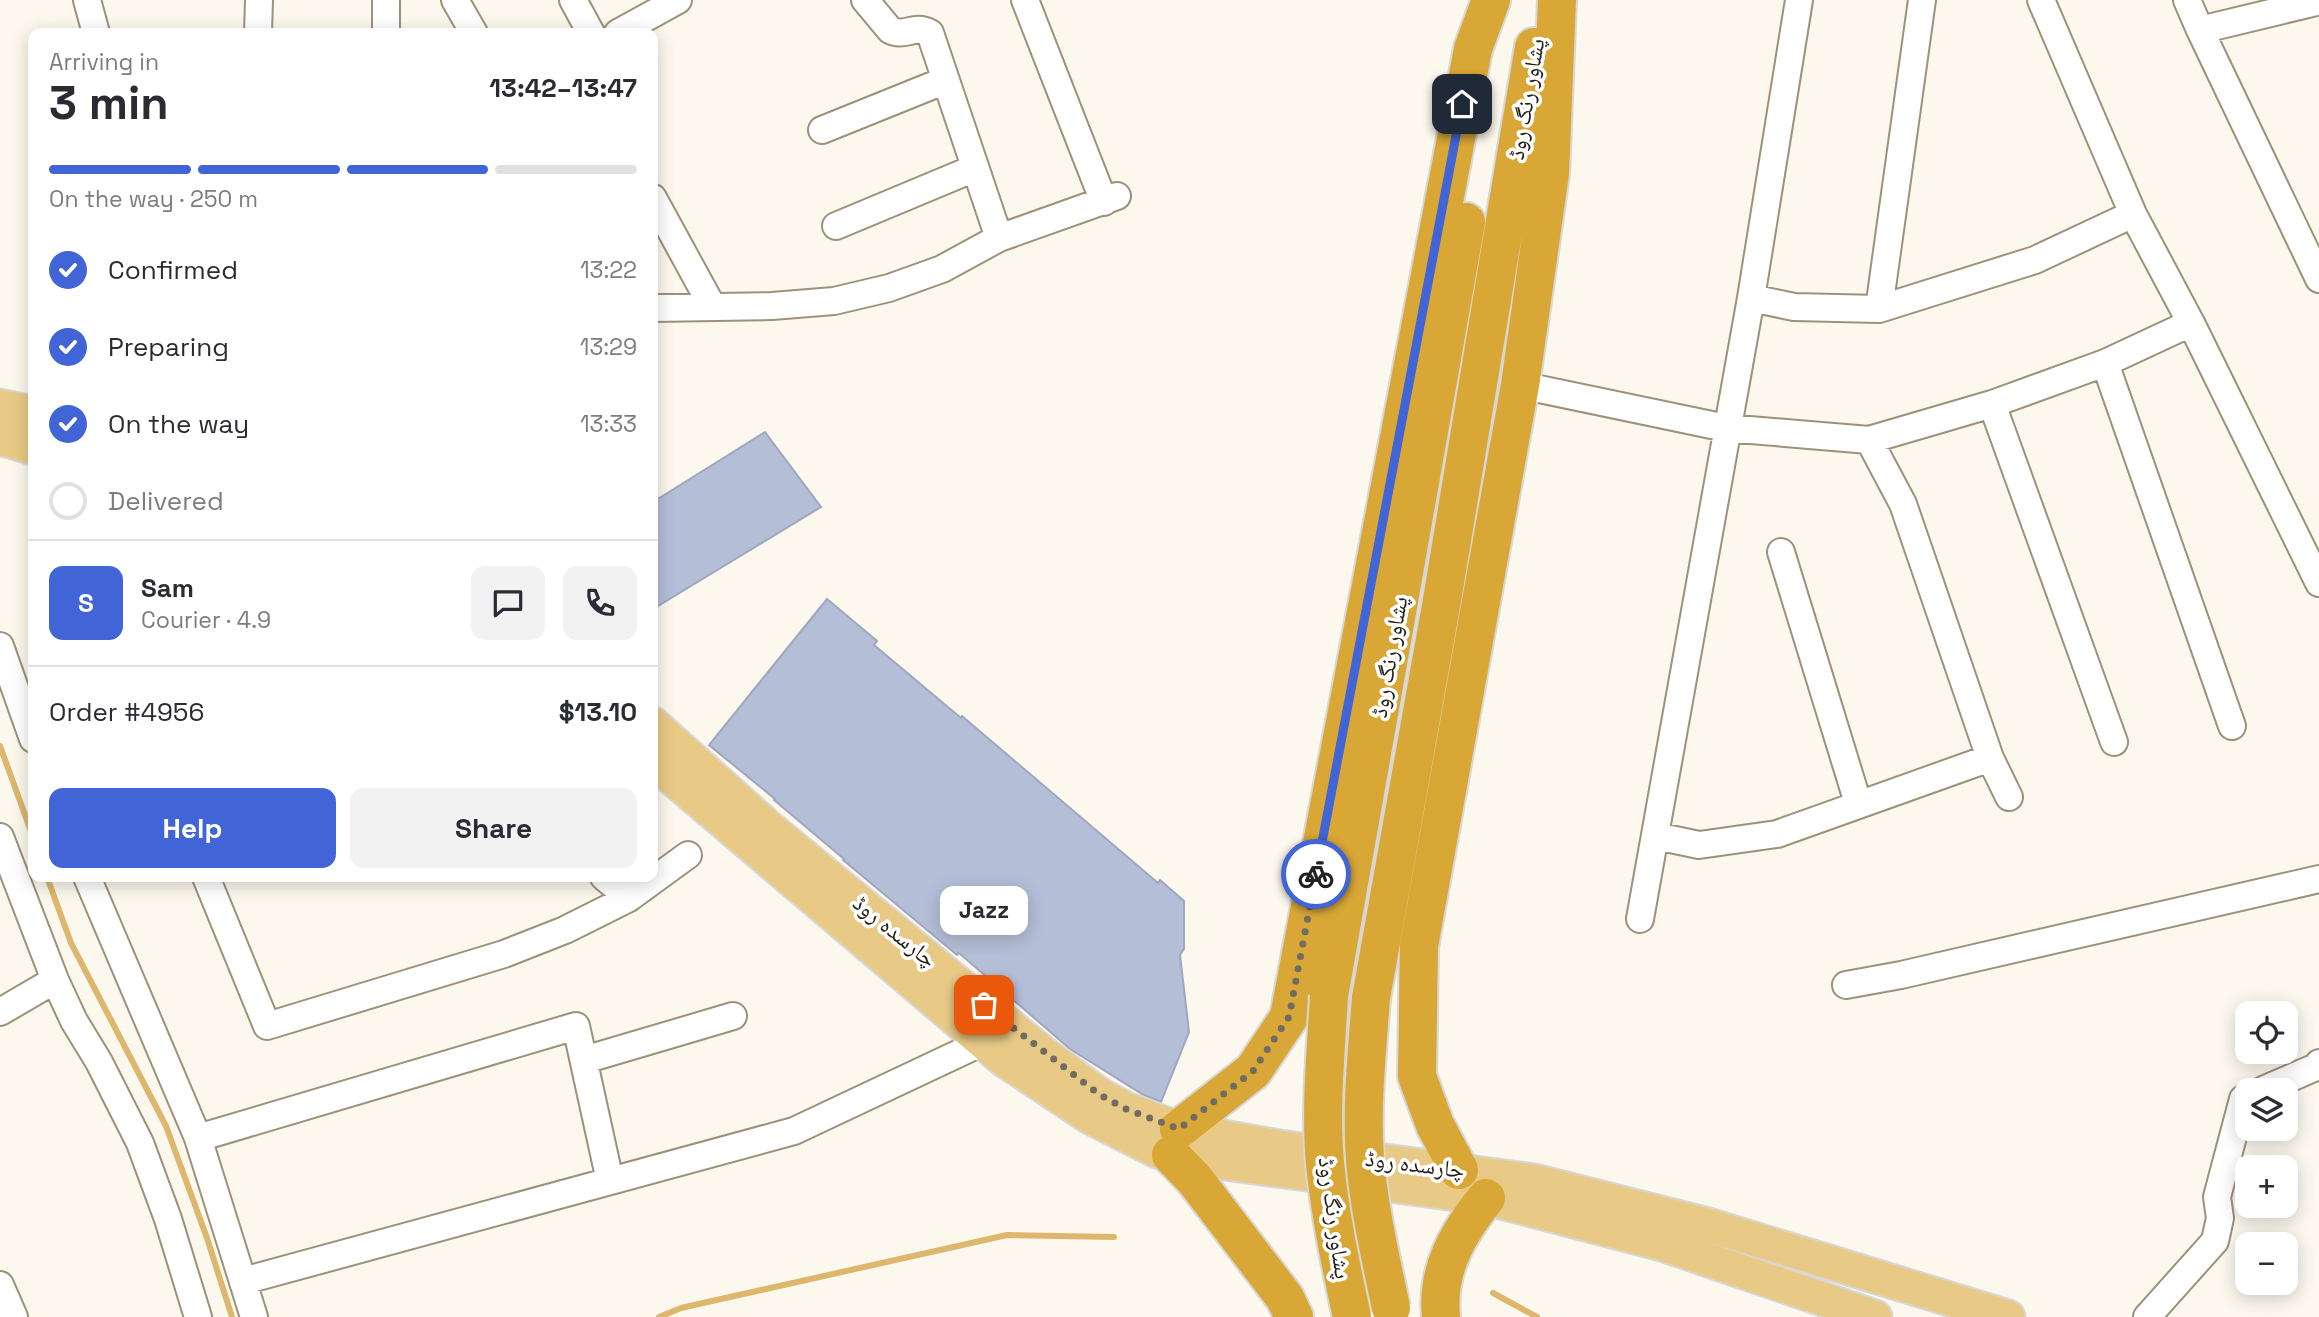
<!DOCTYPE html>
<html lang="en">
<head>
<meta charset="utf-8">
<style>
  body { margin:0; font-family:"Space Grotesk","Noto Naskh Arabic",sans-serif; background:#f2f2f3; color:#2b2b33; height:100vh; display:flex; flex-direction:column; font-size:26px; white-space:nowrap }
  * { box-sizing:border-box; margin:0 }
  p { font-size:23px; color:#7c7c81 }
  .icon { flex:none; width:38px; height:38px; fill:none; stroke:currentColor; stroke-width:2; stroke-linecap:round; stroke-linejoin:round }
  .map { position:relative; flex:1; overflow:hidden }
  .drawer { position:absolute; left:28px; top:28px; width:630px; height:854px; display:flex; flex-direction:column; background:#fff; border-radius:14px; box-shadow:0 4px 18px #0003 }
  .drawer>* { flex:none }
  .tools { position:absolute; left:2235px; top:1001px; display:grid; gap:14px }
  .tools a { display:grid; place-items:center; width:63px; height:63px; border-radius:14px; background:#fff; box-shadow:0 4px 18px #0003; font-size:35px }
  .pin { position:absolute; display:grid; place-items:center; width:60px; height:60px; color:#fff; margin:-30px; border-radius:14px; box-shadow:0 4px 10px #0006 }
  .courier { position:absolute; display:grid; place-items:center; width:70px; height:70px; margin:-35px; border:5px solid #4164d6; border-radius:50%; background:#fff; color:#222; box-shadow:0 2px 9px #0007 }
  .bubble { position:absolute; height:49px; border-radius:14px; background:#fff; box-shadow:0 4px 18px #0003; font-size:23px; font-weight:700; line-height:49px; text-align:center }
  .head em { font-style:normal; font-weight:700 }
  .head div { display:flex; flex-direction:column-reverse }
  .head { display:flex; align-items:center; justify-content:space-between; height:119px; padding:0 21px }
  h1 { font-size:46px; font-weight:700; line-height:52px }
  .bar { display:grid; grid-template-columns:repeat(4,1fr); gap:10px 7px; align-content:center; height:84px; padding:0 21px }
  .bar i { height:9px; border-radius:5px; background:#e1e1e2 }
  .bar .active { background:#4164d6 }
  .bar p { grid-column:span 4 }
  .line { display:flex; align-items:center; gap:18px; padding:0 21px; border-top:2px solid #e1e1e2 }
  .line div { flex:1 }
  .round { display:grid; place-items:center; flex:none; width:74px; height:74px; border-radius:14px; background:#f2f2f3 }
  ol { padding:0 21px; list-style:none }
  li { display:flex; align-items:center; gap:21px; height:77px }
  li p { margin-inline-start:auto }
  li .icon { padding:7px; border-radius:50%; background:#4164d6; color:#fff; stroke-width:4 }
  li:last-child { color:#7c7c81 }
  li i { width:38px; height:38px; border:4px solid #e1e1e2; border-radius:50% }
  .cta { display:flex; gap:14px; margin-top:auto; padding:14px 21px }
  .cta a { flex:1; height:80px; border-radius:14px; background:#4164d6; color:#fff; font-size:28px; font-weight:700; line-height:80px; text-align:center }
  .cta a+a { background:#f2f2f3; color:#2b2b33 }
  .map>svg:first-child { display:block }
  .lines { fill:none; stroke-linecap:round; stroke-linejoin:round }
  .stream { stroke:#dcb76d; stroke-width:6 }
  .building { fill:#b4bed7; stroke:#9da7bf; stroke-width:2 }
  .minor-casing { stroke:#9d9179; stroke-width:30 }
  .major-casing { stroke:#d8d7d5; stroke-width:37 }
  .highway-casing { stroke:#d8d7d5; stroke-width:42 }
  .minor { stroke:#fff; stroke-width:26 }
  .major { stroke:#e8ca86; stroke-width:33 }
  .highway { stroke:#d9a735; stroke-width:38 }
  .highway-bridge-casing { stroke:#d8d7d5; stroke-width:42; stroke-linecap:butt }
  .highway-bridge { stroke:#d9a735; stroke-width:38 }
  .done { stroke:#716c62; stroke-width:7; stroke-dasharray:0 12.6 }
  .route { stroke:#4164d6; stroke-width:9 }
  .labels { text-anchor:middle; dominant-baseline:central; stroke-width:7; stroke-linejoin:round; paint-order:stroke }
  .street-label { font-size:23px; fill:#252017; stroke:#fff }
</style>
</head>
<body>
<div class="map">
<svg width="2319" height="1317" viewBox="0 0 2319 1317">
  <rect width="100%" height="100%" fill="#fdf8ed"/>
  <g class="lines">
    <!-- stream -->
    <path class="stream" d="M 0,746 L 33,837
      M 47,877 L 71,943 L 166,1126 L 207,1238 L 232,1317
      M 1493,1293 L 1537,1317
      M 659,1317 L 681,1308 L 1007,1235 L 1114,1237"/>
  </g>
  <!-- building -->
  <path class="building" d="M 765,432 L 821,507 L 653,609 L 653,502 Z
    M 827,599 L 877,641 L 874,645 L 961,718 L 962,716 L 1158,883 L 1160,880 L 1184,901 L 1184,949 L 1180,955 L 1189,1032 L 1161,1102 L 1142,1094 L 1070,1049 L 959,953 L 957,955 L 843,860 L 844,859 L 774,800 L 775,799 L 709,745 Z"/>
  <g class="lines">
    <defs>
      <path id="minor" d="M 87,0 L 96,33
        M 386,0 L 386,33
        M 455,0 L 474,33
        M 573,0 L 591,33
        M 865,0 L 890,30 C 905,38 913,24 930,33 L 999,238
        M 1025,0 L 1104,202
        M 2041,0 L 2133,214 L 2191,323 L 2319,583
        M 2187,0 L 2200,30
        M 2316,2 L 2200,30 L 2319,279
        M 258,33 L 259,0
        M 618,33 L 678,0
        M 822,130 L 946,80
        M 653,198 L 712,306
        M 836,226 L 975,168
        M 1751,298 L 1799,0
        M 653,308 L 772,306 L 834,301 L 889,288 L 942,269 L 999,238 L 1117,196
        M 1879,309 L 1922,0
        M 2105,363 L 2232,726
        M 1520,385 L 1726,428 L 1869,440 L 1992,404 L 2105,363 L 2191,323
        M 1992,404 L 2114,742
        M 1869,440 L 1903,504 L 1990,758 L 2009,797
        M 1781,552 L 1858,803
        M 0,646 L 33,739
        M 1656,836 L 1699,845 L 1777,834 L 1990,758
        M 0,837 L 55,980 L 74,1021 L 99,1062 L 140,1143 L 168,1219 L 198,1317
        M 87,877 L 198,1138 L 254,1317
        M 206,877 L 267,1026 L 504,954 L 565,930 L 629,898 L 688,855
        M 604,877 L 629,898
        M 1640,919 L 1751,298 L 1794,307 L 1879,309 L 2035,260 L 2133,214
        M 1846,985 L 1901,975 L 2319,879
        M 0,1012 L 55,980
        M 584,1060 L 733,1016
        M 2263,1090 L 2316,1067 L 2319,1063
        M 198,1138 L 576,1026 L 610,1181
        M 243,1281 L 794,1131 L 983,1042
        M 0,1285 L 14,1317
        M 2147,1317 L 2215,1241 L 2220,1218 L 2217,1197 L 2243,1099 L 2247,1097"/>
      <path id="major" d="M 0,406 L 33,413
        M 0,438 L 33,448
        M 653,724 L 768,827 L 1044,1054 L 1100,1095 L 1126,1109 L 1179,1129 L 1279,1147 L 1534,1181 L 1708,1225 L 2008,1317
        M 653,762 L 1003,1059 L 1090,1117 L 1157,1151 L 1180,1157 L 1486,1198 L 1662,1244 L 1875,1317"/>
      <path id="highway" d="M 1329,996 L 1466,222
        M 1371,998 L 1441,606 L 1534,47
        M 1179,1129 L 1253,1071 L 1289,1017 L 1473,49 L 1491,0
        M 1171,1155 L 1195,1180 L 1285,1298 L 1294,1317
        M 1459,1170 L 1435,1125 L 1417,1076 L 1419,946 L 1520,385 L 1550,173 L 1557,0
        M 1441,1317 C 1436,1270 1458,1233 1486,1198"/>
    </defs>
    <!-- minor casing -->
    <use href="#minor" class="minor-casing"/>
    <!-- major casing -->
    <use href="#major" class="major-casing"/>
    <!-- highway casing -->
    <use href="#highway" class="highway-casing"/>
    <!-- minor -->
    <use href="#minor" class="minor"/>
    <!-- major -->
    <use href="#major" class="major"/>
    <!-- highway -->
    <use href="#highway" class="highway"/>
    <defs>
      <path id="highway-bridge" d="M 1329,996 C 1326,1051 1320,1108 1325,1163 C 1330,1215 1341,1266 1352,1317
        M 1371,998 C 1367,1052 1361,1106 1365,1159 C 1369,1209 1381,1259 1391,1308"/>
    </defs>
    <!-- highway-bridge casing -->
    <use href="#highway-bridge" class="highway-bridge-casing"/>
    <!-- highway-bridge -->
    <use href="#highway-bridge" class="highway-bridge"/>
  </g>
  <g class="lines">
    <!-- done -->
    <path class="done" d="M 984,1005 L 1100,1095 L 1126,1109 L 1179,1129 L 1253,1071 L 1289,1017 L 1316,874"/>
    <!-- route -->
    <path class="route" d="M 1316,874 L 1462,104"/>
  </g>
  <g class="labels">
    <!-- street labels -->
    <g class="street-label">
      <text transform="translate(1526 99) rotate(-80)">پشاور رنگ روڈ</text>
      <text transform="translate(1389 657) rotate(-80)">پشاور رنگ روڈ</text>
      <text transform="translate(895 931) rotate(39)">چارسدہ روڈ</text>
      <text transform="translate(1415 1164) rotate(7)">چارسدہ روڈ</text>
      <text transform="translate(1335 1218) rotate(82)">پشاور رنگ روڈ</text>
    </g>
  </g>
</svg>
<div class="tools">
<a><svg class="icon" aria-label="locate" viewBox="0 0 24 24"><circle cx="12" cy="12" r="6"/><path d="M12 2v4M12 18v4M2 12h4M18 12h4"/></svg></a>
<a><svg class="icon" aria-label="layers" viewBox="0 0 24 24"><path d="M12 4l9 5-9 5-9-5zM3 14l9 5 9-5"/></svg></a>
<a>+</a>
<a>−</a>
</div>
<div class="pin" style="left:984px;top:1005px;background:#ea580c"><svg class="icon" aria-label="bag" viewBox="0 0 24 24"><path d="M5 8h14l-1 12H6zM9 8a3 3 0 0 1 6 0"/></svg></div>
<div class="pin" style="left:1462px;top:104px;background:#1f2937"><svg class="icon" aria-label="home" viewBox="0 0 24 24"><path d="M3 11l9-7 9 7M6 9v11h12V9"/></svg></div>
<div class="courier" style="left:1316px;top:874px"><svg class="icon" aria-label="bike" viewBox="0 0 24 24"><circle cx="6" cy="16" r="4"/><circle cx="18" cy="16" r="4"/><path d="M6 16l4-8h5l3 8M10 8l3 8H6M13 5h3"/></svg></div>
<div class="bubble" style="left:940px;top:886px;width:88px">Jazz</div>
<section class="drawer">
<div class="head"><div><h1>3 min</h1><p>Arriving in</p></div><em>13:42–13:47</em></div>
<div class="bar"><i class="active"></i><i class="active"></i><i class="active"></i><i></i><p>On the way · 250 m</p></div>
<ol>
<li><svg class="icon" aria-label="check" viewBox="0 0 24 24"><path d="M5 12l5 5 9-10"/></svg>Confirmed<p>13:22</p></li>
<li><svg class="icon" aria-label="check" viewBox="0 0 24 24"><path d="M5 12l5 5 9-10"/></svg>Preparing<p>13:29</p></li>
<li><svg class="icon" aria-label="check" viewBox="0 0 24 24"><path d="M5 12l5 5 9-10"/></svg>On the way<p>13:33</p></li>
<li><i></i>Delivered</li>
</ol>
<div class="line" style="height:126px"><b class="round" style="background:#4164d6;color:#fff">S</b><div><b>Sam</b><p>Courier · 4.9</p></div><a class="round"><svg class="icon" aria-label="chat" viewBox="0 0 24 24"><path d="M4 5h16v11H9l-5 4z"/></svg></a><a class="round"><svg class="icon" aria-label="phone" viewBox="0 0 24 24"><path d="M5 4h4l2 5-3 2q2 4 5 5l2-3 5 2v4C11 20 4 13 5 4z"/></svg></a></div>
<div class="line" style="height:91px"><div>Order #4956</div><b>$13.10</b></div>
<div class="cta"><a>Help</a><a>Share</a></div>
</section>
</div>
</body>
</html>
